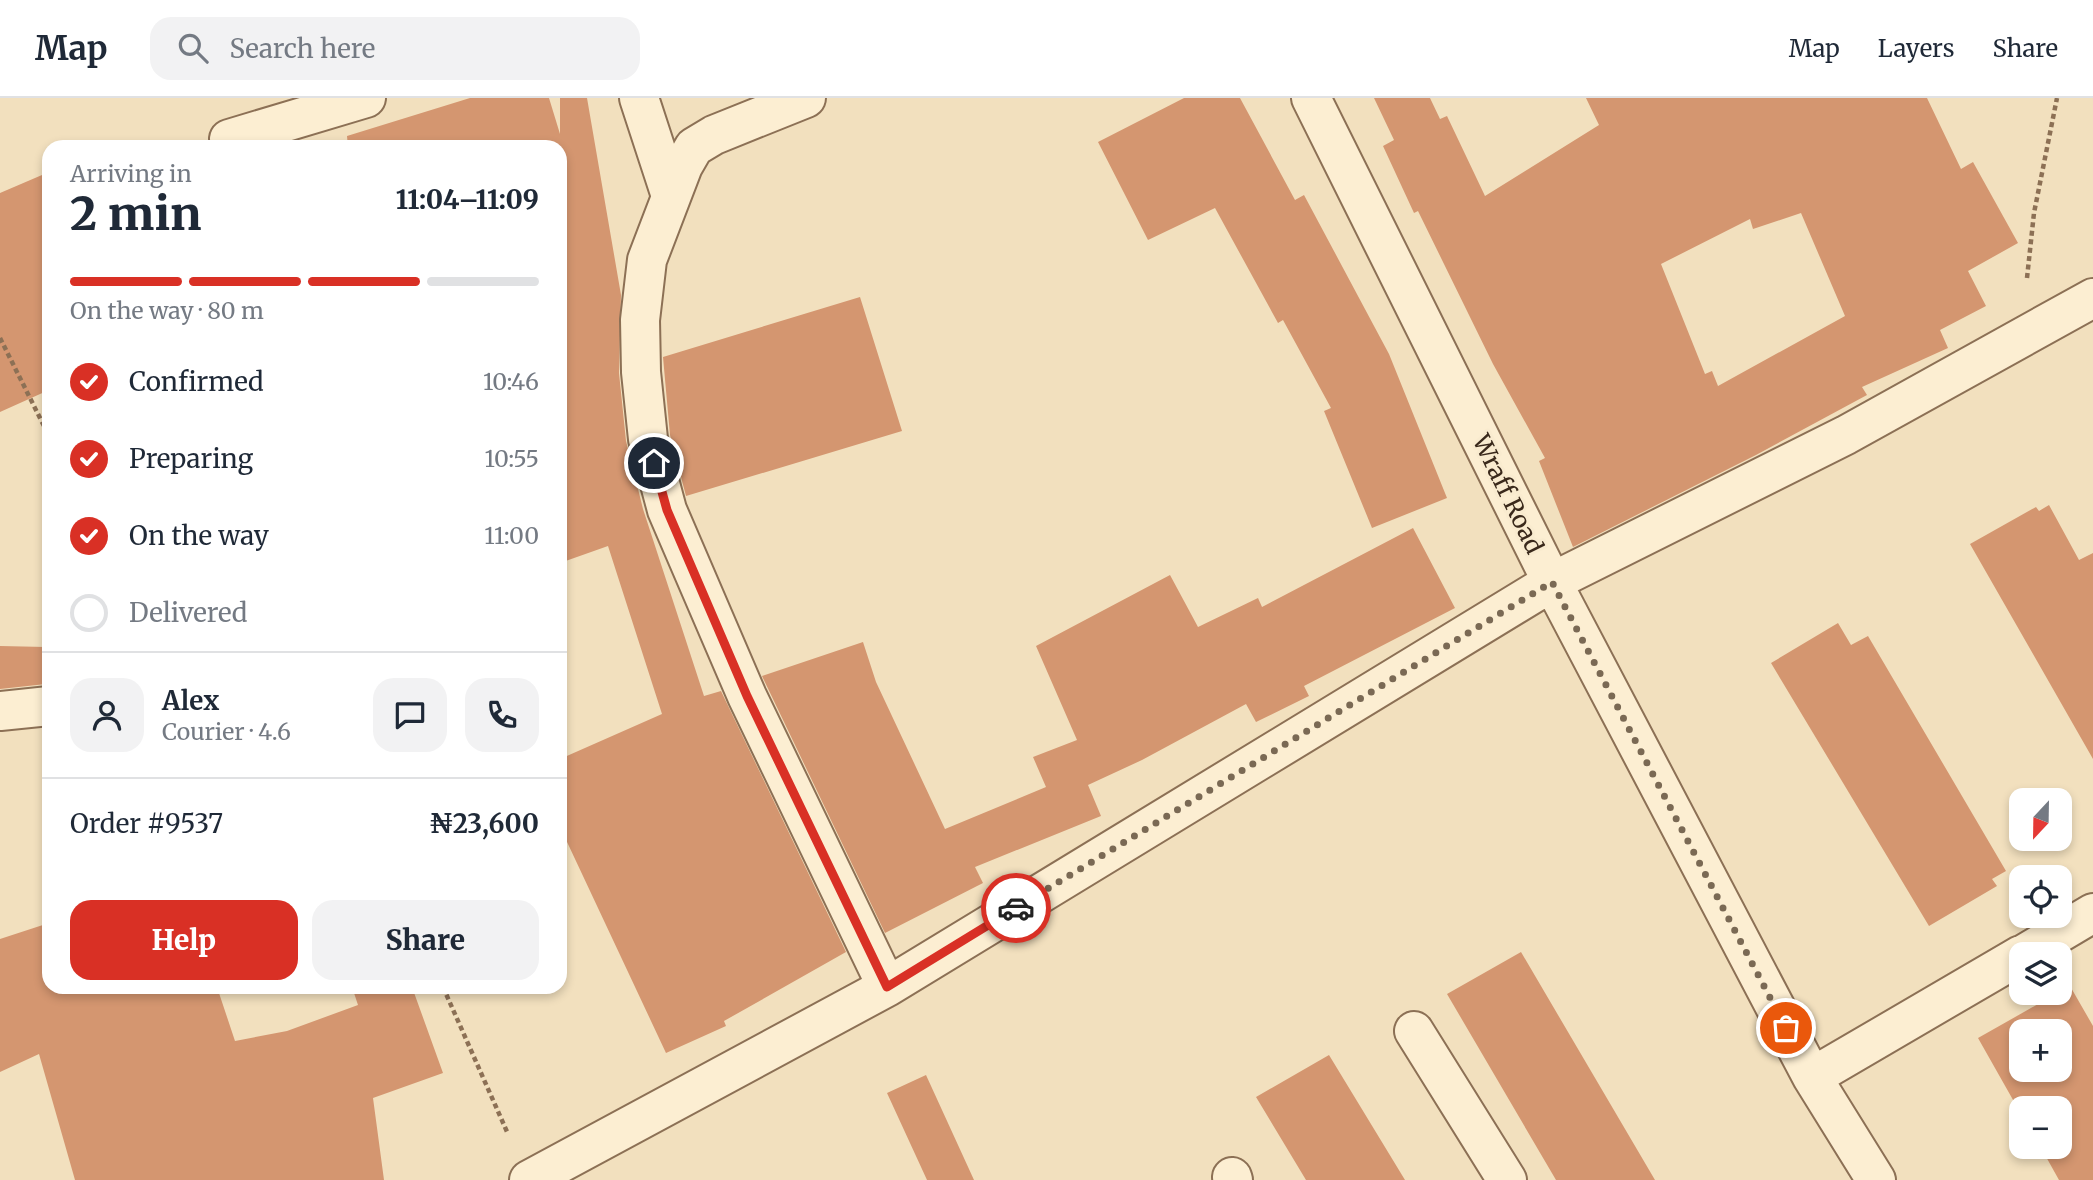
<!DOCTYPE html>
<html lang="en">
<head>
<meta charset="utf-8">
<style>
  body { margin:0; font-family:Merriweather,serif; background:#f2f2f3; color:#1f2937; height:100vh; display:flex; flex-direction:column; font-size:26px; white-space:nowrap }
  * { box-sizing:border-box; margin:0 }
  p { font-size:23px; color:#747a83 }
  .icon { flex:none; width:38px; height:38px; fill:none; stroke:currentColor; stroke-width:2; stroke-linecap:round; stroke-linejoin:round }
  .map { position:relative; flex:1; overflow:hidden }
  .sheet { position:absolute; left:42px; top:42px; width:525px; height:854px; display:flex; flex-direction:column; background:#fff; border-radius:21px; box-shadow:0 4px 10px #0003 }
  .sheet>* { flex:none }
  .needle { width:46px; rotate:202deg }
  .controls { position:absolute; left:2009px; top:690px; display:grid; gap:14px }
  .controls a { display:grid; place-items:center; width:63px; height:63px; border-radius:14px; background:#fff; box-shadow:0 4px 10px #0003; font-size:35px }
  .pin { position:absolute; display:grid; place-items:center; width:60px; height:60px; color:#fff; margin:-30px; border:4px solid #fff; border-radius:50%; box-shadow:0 2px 7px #0007 }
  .courier { position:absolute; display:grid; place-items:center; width:70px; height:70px; margin:-35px; border:5px solid #d93025; border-radius:50%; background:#fff; color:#222; box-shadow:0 2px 9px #0007 }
  .headline em { font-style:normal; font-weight:800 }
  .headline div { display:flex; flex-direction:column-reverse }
  .headline { display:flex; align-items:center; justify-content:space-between; height:119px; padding:0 28px }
  h1 { font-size:46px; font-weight:800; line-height:52px }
  .bar { display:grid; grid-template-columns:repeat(4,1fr); gap:10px 7px; align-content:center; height:84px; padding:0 28px }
  .bar i { height:9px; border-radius:5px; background:#e0e1e3 }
  .bar .current { background:#d93025 }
  .bar p { grid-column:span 4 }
  .line { display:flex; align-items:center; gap:18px; padding:0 28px; border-top:2px solid #e0e1e3 }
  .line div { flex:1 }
  .round { display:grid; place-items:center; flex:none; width:74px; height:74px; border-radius:21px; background:#f2f2f3 }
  ol { padding:0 28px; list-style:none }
  li { display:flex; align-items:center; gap:21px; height:77px }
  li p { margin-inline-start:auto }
  li .icon { padding:7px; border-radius:50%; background:#d93025; color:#fff; stroke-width:4 }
  li:last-child { color:#747a83 }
  li i { width:38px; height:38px; border:4px solid #e0e1e3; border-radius:50% }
  .action { display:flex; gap:14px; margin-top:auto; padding:14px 28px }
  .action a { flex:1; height:80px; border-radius:21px; background:#d93025; color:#fff; font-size:28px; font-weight:800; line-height:80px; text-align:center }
  .action a+a { background:#f2f2f3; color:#1f2937 }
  header { display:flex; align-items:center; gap:42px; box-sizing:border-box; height:98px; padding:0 35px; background:#fff; border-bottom:2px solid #e0e1e3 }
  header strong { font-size:33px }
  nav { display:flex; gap:38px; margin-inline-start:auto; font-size:24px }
  .search { width:490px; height:63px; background:#f2f2f3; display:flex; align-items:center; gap:18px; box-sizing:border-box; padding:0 24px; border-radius:21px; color:#747a83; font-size:26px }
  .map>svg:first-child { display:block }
  .building { fill:#d49670; fill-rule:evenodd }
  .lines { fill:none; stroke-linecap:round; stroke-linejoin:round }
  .street-casing { stroke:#8c7055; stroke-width:42 }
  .path { stroke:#8c7055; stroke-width:4.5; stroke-dasharray:5 3.5; stroke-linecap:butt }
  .street { stroke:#fceed2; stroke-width:38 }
  .done { stroke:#7a6954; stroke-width:7; stroke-dasharray:0 12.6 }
  .route { stroke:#d93025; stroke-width:9 }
  .labels { text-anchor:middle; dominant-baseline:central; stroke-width:6; stroke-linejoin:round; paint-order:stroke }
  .street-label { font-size:24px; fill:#3a291b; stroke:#f9ebcf }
</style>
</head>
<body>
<header>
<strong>Map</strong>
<div class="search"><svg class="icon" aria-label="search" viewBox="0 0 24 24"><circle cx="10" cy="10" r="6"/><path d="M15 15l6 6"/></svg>Search here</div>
<nav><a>Map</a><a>Layers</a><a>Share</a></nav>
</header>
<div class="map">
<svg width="2093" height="1082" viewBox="0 0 2093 1082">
  <rect width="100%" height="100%" fill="#f2e0be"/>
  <!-- building -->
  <path class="building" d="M 470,0 L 549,0 L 560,36 L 560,0 L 587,0 L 621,197 L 619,275 L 626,343 L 643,411 L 704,598 L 721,593 L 846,854 L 724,923 L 726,928 L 666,955 L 560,729 L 560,661 L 662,616 L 608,448 L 560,465 L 560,49 L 348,49 L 347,38 Z
    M 1184,0 L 1240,0 L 1295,102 L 1304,97 L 1389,256 L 1447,400 L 1372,430 L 1324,313 L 1331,310 L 1283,222 L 1278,225 L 1215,110 L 1148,142 L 1098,44 Z
    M 1374,0 L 1430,0 L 1440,21 L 1447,18 L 1485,98 L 1599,27 L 1586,0 L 1927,0 L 1961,71 L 1973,64 L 2018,145 L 1968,173 L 1986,208 L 1940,232 L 1948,250 L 1862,289 L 1867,297 L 1756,357 L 1573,449 L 1539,363 L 1545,360 L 1493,266 L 1418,113 L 1414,115 L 1383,48 L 1394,42 ZM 1801,115 L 1845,218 L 1718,288 L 1712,273 L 1705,276 L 1661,166 L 1750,121 L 1753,131 Z
    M 49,74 L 49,292 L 0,314 L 0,95 Z
    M 860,199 L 902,333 L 686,398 L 670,337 L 663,259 Z
    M 2049,407 L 2079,462 L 2093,455 L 2093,661 L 1970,446 L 2036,409 L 2039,413 Z
    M 1413,430 L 1455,510 L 1304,588 L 1309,598 L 1256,624 L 1246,606 L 1142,662 L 1088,687 L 1101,718 L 975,769 L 983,785 L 885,835 L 762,578 L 863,544 L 876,584 L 945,731 L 1046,689 L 1033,659 L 1077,642 L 1036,548 L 1170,477 L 1198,529 L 1258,500 L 1262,509 Z
    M 1838,525 L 1851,547 L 1868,538 L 2006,773 L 1992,781 L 1997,788 L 1929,828 L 1771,565 Z
    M 0,548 L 46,549 L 46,586 L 0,591 Z
    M 49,825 L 49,889 L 217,889 L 235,943 L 287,933 L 358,907 L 352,889 L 412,889 L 443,975 L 373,1000 L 384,1082 L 75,1082 L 39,956 L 0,974 L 0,841 Z
    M 1521,854 L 1655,1082 L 1556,1082 L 1447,896 Z
    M 2070,888 L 2093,928 L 2093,1082 L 2059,1082 L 2040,1048 L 2060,1048 L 2060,1010 L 2021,1010 L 2021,1016 L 1978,940 ZM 2021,933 L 2060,933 L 2060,971 L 2021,971 Z
    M 1329,957 L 1405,1082 L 1306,1082 L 1256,999 Z
    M 926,977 L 974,1082 L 927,1082 L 887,995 Z"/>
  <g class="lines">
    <defs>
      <path id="street" d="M 639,0 L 671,98
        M 806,0 L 714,37 L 694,49 L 683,68 L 647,162 L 640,222 L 641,274 L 648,341 L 667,412 L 747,598 L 887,889
        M 1311,0 L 1552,484 L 1812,979 L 1876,1082
        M 229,41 L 366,0
        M 0,613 L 49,608
        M 2024,856 L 2093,815
        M 1414,933 L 1507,1082
        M 1812,979 L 2021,857
        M 1232,1079 L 1233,1082
        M 529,1082 L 887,889 L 1552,484 L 1846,337 L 2093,200"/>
    </defs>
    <!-- street casing -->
    <use href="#street" class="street-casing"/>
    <!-- path -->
    <path class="path" d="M 2027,180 L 2034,115 L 2057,0
      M 0,240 L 49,338
      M 443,889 L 508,1036"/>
    <!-- street -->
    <use href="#street" class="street"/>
  </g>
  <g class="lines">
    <!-- done -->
    <path class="done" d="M 1016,810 L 1552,484 L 1786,930"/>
    <!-- route -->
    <path class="route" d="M 654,365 L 667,412 L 747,598 L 887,889 L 1016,810"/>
  </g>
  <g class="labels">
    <!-- street labels -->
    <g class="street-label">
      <text transform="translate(1508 396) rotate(64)">Wraff Road</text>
    </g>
  </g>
</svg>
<div class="controls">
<a><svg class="needle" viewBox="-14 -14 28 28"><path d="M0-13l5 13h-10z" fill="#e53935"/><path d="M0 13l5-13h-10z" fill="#747a83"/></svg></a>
<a><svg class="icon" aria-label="locate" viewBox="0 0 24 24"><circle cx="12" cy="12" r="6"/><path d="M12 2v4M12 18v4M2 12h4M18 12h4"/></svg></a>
<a><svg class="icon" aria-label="layers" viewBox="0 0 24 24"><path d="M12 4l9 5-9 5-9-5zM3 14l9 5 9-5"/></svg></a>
<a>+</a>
<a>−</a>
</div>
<div class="pin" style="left:1786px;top:930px;background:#ea580c"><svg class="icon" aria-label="bag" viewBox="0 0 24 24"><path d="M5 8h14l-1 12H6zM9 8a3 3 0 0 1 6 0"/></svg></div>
<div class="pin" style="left:654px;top:365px;background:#1f2937"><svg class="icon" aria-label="home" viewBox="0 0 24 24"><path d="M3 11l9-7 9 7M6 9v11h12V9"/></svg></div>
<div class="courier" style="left:1016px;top:810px"><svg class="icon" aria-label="car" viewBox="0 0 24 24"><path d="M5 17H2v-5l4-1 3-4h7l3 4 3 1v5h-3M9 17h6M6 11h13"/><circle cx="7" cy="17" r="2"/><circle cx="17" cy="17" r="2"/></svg></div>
<section class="sheet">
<div class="headline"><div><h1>2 min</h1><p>Arriving in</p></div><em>11:04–11:09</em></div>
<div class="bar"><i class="current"></i><i class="current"></i><i class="current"></i><i></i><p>On the way · 80 m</p></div>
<ol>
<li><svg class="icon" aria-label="check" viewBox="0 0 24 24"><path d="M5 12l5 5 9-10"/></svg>Confirmed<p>10:46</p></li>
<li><svg class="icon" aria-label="check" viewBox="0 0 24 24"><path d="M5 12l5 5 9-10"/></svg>Preparing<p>10:55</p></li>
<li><svg class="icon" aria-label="check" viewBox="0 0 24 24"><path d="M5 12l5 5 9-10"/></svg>On the way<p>11:00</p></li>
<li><i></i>Delivered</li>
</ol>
<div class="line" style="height:126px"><a class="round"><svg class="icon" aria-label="person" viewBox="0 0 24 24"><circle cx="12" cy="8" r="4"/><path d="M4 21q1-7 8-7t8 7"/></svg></a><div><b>Alex</b><p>Courier · 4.6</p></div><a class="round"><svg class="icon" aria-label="chat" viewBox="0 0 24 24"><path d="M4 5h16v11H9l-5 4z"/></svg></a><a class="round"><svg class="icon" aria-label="phone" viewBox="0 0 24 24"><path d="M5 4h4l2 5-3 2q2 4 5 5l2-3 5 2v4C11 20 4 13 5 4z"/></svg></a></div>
<div class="line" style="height:91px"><div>Order #9537</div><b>₦23,600</b></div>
<div class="action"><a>Help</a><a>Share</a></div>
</section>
</div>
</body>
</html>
